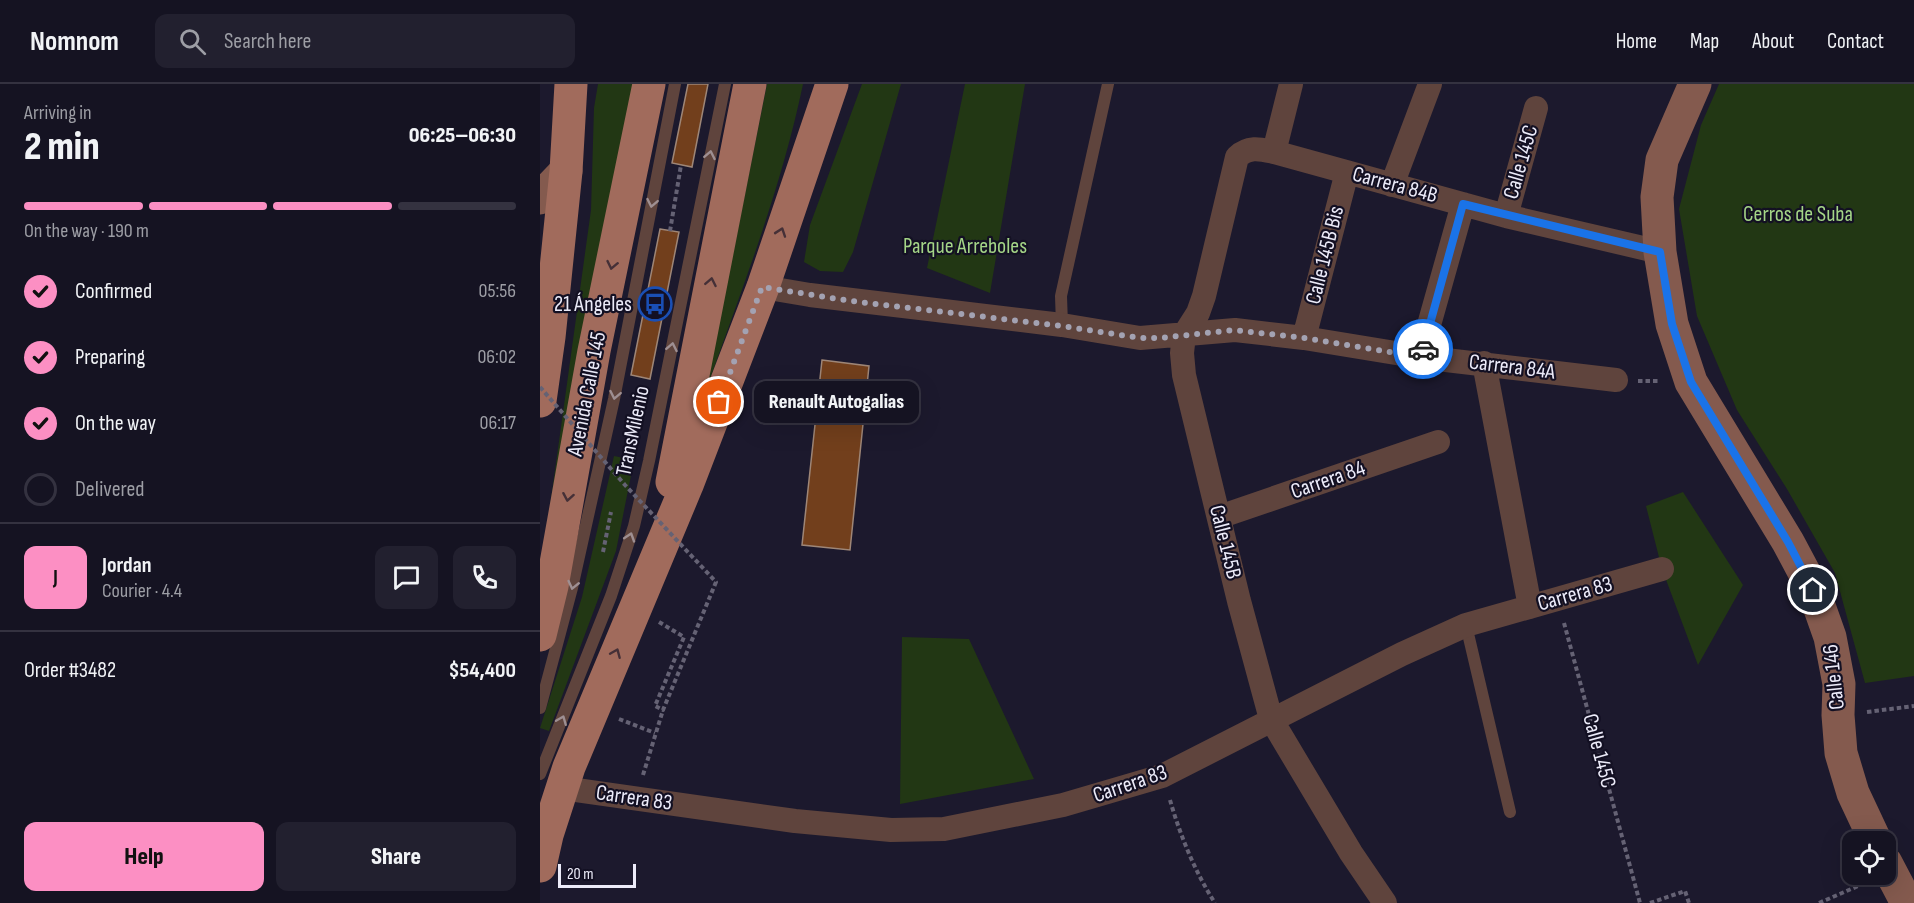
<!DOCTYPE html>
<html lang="en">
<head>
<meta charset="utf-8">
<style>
  body { margin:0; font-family:"Sofia Sans Condensed",sans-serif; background:#22202f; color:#f1f3f6; height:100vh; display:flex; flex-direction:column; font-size:22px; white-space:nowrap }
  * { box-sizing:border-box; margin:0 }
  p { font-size:20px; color:#9d9ea5 }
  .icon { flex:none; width:33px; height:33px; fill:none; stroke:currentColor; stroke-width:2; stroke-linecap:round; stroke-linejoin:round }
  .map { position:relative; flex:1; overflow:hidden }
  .panel { display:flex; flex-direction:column; background:#151322; width:540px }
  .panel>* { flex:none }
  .controls { position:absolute; left:1302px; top:747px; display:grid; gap:12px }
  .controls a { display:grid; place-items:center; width:54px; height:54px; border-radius:12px; background:#151322; box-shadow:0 6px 24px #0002,0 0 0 2px #343240; font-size:30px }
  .scale { position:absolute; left:18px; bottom:15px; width:78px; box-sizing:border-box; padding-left:6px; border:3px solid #ecebf9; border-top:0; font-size:16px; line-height:21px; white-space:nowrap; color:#ecebf9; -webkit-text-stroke:4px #131023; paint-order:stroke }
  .pin { position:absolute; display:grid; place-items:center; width:51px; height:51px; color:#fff; margin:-26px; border:3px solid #fff; border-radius:50%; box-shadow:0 2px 6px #0007 }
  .courier { position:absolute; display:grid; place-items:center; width:60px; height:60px; margin:-30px; border:4px solid #1a73e8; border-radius:50%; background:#fff; color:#222; box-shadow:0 2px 8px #0007 }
  .bubble { position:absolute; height:42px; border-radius:12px; background:#151322; box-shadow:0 6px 24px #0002,0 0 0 2px #343240; font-size:20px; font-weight:800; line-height:42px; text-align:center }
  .headline em { font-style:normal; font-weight:800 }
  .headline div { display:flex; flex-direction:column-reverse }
  .headline { display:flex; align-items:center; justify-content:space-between; height:102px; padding:0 24px }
  h1 { font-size:39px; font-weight:800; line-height:45px }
  .bar { display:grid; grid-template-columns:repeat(4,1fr); gap:9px 6px; align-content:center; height:72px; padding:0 24px }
  .bar i { height:8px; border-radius:4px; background:#343240 }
  .bar .on { background:#fc8fc3 }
  .bar p { grid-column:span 4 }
  .line { display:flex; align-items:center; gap:15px; padding:0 24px; border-top:2px solid #343240 }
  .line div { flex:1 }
  .round { display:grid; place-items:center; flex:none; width:63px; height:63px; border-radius:12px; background:#22202f }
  ol { padding:0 24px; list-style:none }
  li { display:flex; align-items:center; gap:18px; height:66px }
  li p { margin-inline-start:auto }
  li .icon { padding:6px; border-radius:50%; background:#fc8fc3; color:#111; stroke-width:4 }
  li:last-child { color:#9d9ea5 }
  li i { width:33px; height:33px; border:3px solid #343240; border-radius:50% }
  .action { display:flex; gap:12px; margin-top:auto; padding:12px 24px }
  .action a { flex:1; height:69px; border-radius:12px; background:#fc8fc3; color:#111; font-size:24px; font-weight:800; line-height:69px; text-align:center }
  .action a+a { background:#22202f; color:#f1f3f6 }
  header { display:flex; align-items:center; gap:36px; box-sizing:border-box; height:84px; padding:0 30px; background:#151322; border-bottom:2px solid #343240 }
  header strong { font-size:28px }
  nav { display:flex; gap:33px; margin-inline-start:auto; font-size:21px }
  .search { width:420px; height:54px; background:#22202f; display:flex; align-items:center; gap:15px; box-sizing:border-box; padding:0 21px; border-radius:12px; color:#9d9ea5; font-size:22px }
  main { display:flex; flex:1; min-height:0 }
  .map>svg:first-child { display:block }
  .green { fill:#223714 }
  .building { fill:#723f1c; stroke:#9e8677; stroke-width:1.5 }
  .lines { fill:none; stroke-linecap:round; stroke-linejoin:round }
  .path { stroke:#656274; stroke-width:4; stroke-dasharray:4.5 3; stroke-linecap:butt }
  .lane { stroke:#5f443d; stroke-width:12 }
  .street { stroke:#5f443d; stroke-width:24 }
  .secondary { stroke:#845a4e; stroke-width:33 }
  .primary { stroke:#a16b5c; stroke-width:33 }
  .path-bridge { stroke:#656274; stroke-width:4; stroke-dasharray:4.5 3; stroke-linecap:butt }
  .oneway { stroke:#9e8f92 }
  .oneway2 { stroke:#453037 }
  .done { stroke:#a3a2b2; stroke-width:6; stroke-dasharray:0 10.8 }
  .route { stroke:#1a73e8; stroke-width:8 }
  .labels { text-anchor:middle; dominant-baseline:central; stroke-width:4.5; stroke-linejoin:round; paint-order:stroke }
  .street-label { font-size:22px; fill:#ecebf9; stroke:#131023 }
  .park-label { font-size:22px; fill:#a4d587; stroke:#131023 }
  .poi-label { font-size:22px; fill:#ecebf9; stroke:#131023; text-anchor:end }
</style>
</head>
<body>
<header>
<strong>Nomnom</strong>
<div class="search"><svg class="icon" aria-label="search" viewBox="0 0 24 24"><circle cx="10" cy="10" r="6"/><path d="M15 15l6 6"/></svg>Search here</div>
<nav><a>Home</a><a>Map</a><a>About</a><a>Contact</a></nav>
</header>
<main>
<section class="panel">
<div class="headline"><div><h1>2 min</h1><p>Arriving in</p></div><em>06:25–06:30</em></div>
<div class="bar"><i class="on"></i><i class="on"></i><i class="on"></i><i></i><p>On the way · 190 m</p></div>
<ol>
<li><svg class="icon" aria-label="check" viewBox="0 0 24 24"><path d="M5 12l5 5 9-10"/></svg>Confirmed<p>05:56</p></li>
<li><svg class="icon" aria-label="check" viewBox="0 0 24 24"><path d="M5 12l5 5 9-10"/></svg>Preparing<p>06:02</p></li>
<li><svg class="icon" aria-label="check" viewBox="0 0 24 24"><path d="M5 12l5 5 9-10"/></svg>On the way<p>06:17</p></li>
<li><i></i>Delivered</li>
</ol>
<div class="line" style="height:108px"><b class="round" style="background:#fc8fc3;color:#111">J</b><div><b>Jordan</b><p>Courier · 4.4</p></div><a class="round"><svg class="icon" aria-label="chat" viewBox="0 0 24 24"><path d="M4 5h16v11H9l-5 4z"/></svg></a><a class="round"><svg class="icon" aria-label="phone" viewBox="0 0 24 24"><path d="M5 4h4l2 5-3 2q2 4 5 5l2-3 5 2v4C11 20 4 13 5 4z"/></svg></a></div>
<div class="line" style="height:78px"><div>Order #3482</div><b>$54,400</b></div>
<div class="action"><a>Help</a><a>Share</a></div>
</section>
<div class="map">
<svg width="1374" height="819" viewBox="0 0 1374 819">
  <rect width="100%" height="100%" fill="#1c192d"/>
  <!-- green -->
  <path class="green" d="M 58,0 L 97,0 L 0,495 L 51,126 L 54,24 Z
    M 227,0 L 263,0 C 241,106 201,207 165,309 Z
    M 322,0 L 361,0 L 313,168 L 303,188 L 280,187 L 264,178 L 270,141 Z
    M 425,0 L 485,0 L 450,209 L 387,184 Z
    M 1179,0 L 1374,0 L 1374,592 L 1325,599 L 1295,489 L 1247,405 L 1197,326 L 1157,232 L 1139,125 L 1161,41 Z
    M 74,372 L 94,376 L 76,467 L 9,647 L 0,644 L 42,513 Z
    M 1143,408 L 1203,501 L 1158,581 L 1122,485 L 1106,422 Z
    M 362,553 L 429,555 L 494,695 L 360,720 Z"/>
  <!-- building -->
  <path class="building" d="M 148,0 L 168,0 L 152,83 L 132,79 Z
    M 120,145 L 139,148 L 110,295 L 91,291 Z
    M 282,276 L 329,282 L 310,466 L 262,461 Z"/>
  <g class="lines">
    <!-- path -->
    <path class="path" d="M 130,147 L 141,81
      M 1098,297 L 1120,297
      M 63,468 L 71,428
      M 119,538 L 144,553
      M 1024,539 L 1100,819
      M 1327,628 L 1374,622
      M 79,635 L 115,649
      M 103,691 L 123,626
      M 630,716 C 640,751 655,788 675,819
      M 1110,819 L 1145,807 L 1149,819
      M 1279,819 L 1325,799"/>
    <!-- lane -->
    <path class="lane" d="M 522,241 L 521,212 L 568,0
      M 926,541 L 970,728
      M 0,624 L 32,504 L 74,315 L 135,0
      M 0,690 L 71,512 L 94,442 L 109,377 L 185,0"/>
    <!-- street -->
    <path class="street" d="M 734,68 L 751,0
      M 852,101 L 890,0
      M 966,132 L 996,24
      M 223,203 L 270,211 L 522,241 L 600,254 L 695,246 L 764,254 L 880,273 L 1076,296
      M 764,254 L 807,88
      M 880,273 L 923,120
      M 944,279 L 990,523
      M 679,433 L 898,358
      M 22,704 L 255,737 L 351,746 L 404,745 L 523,721 L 622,692 L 862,570 L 926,541 L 1122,485
      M 845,819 L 811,769 L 731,635 L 699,517 L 644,291 L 642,269 L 644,251 L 658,229 L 664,212 L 697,73 C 709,62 720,65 734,68 L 966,132 L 1120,168"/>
    <!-- secondary -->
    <path class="secondary" d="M 1155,0 L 1122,76 L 1117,113 L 1120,168 L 1132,240 L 1151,298 L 1248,458 L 1273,505 L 1290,553 L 1299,600 L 1298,631 L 1301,669 L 1313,709 L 1336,758
      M 0,114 L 26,87
      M 1346,779 L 1367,819"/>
    <!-- primary -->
    <path class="primary" d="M 0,317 L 9,253 L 26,87 L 31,0
      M 132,398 L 210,0
      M 0,551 L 12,502 L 54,267 L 109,0
      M 0,782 L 7,751 L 29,683 L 147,401 L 223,203 L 292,0"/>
    <!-- path-bridge -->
    <path class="path-bridge" d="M 0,303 L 85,401 L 176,498 L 123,626 L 115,622 L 144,553"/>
  </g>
  <!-- one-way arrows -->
  <defs><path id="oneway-chevron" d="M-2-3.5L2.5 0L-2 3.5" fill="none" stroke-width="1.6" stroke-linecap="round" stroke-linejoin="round" transform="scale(1.5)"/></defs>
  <g class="oneway">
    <use href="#oneway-chevron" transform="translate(170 71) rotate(-79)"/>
    <use href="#oneway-chevron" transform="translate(112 119) rotate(101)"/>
    <use href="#oneway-chevron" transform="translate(132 263) rotate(-79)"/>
    <use href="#oneway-chevron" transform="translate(75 311) rotate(101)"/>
    <use href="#oneway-chevron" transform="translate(90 453) rotate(-72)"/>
    <use href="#oneway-chevron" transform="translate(33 501) rotate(103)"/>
    <use href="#oneway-chevron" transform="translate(22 636) rotate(-68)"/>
  </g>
  <g class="oneway2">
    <use href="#oneway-chevron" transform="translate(241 148) rotate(-71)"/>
    <use href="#oneway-chevron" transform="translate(72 181) rotate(102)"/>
    <use href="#oneway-chevron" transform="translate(171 198) rotate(-79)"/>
    <use href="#oneway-chevron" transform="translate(28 413) rotate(100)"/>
    <use href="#oneway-chevron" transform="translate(76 569) rotate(-67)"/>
  </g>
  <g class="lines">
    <!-- done -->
    <path class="done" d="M 179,318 L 222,203 L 311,217 L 522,242 L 600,254 L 620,254 L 694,246 L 764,254 L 880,273 L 883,265"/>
    <!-- route -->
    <path class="route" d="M 883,265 L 923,120 L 1120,168 L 1132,240 L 1151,298 L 1248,458 L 1273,506"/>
  </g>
  <!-- icons -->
  <defs>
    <symbol id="bus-ring" viewBox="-11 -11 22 22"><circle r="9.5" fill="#131023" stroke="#1a4fb4" stroke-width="1.5"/><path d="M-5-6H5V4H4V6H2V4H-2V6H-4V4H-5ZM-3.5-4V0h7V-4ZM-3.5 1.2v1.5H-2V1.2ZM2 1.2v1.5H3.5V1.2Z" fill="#1a4fb4"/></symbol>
  </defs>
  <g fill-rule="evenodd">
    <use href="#bus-ring" x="96" y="201" width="38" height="38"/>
  </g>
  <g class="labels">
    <!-- street labels -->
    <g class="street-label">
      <text transform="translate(981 78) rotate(-74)">Calle 145C</text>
      <text transform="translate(855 101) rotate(15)">Carrera 84B</text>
      <text transform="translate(785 171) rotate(-76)">Calle 145B Bis</text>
      <text transform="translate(972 283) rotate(7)">Carrera 84A</text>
      <text transform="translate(47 310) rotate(-79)">Avenida Calle 145</text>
      <text transform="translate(93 347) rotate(-78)">TransMilenio</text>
      <text transform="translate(788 396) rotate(-19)">Carrera 84</text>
      <text transform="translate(685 458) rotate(76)">Calle 145B</text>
      <text transform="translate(1035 510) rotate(-16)">Carrera 83</text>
      <text transform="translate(1294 593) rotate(-96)">Calle 146</text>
      <text transform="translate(1059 667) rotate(75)">Calle 145C</text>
      <text transform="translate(590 700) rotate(-19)">Carrera 83</text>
      <text transform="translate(94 714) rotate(8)">Carrera 83</text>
    </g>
    <!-- park labels -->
    <g class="park-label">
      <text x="1258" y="130">Cerros de Suba</text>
      <text x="425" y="162">Parque Arreboles</text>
    </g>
    <!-- poi labels -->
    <g class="poi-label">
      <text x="92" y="220">21 Ángeles</text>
    </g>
  </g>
</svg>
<div class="controls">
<a><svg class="icon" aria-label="locate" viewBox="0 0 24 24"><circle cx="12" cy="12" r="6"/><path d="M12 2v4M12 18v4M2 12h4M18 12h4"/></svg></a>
</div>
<div class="scale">20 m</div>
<div class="pin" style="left:179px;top:318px;background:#ea580c"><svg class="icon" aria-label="bag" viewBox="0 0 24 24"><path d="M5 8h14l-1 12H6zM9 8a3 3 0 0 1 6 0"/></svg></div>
<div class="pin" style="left:1273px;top:506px;background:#1f2937"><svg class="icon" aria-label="home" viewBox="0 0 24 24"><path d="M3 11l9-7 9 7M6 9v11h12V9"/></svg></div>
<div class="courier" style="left:883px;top:265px"><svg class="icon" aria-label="car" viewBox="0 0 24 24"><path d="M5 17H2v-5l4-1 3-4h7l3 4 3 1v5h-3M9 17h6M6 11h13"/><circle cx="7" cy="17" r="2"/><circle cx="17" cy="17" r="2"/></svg></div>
<div class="bubble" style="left:214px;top:297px;width:165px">Renault Autogalias</div>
</div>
</main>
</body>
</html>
